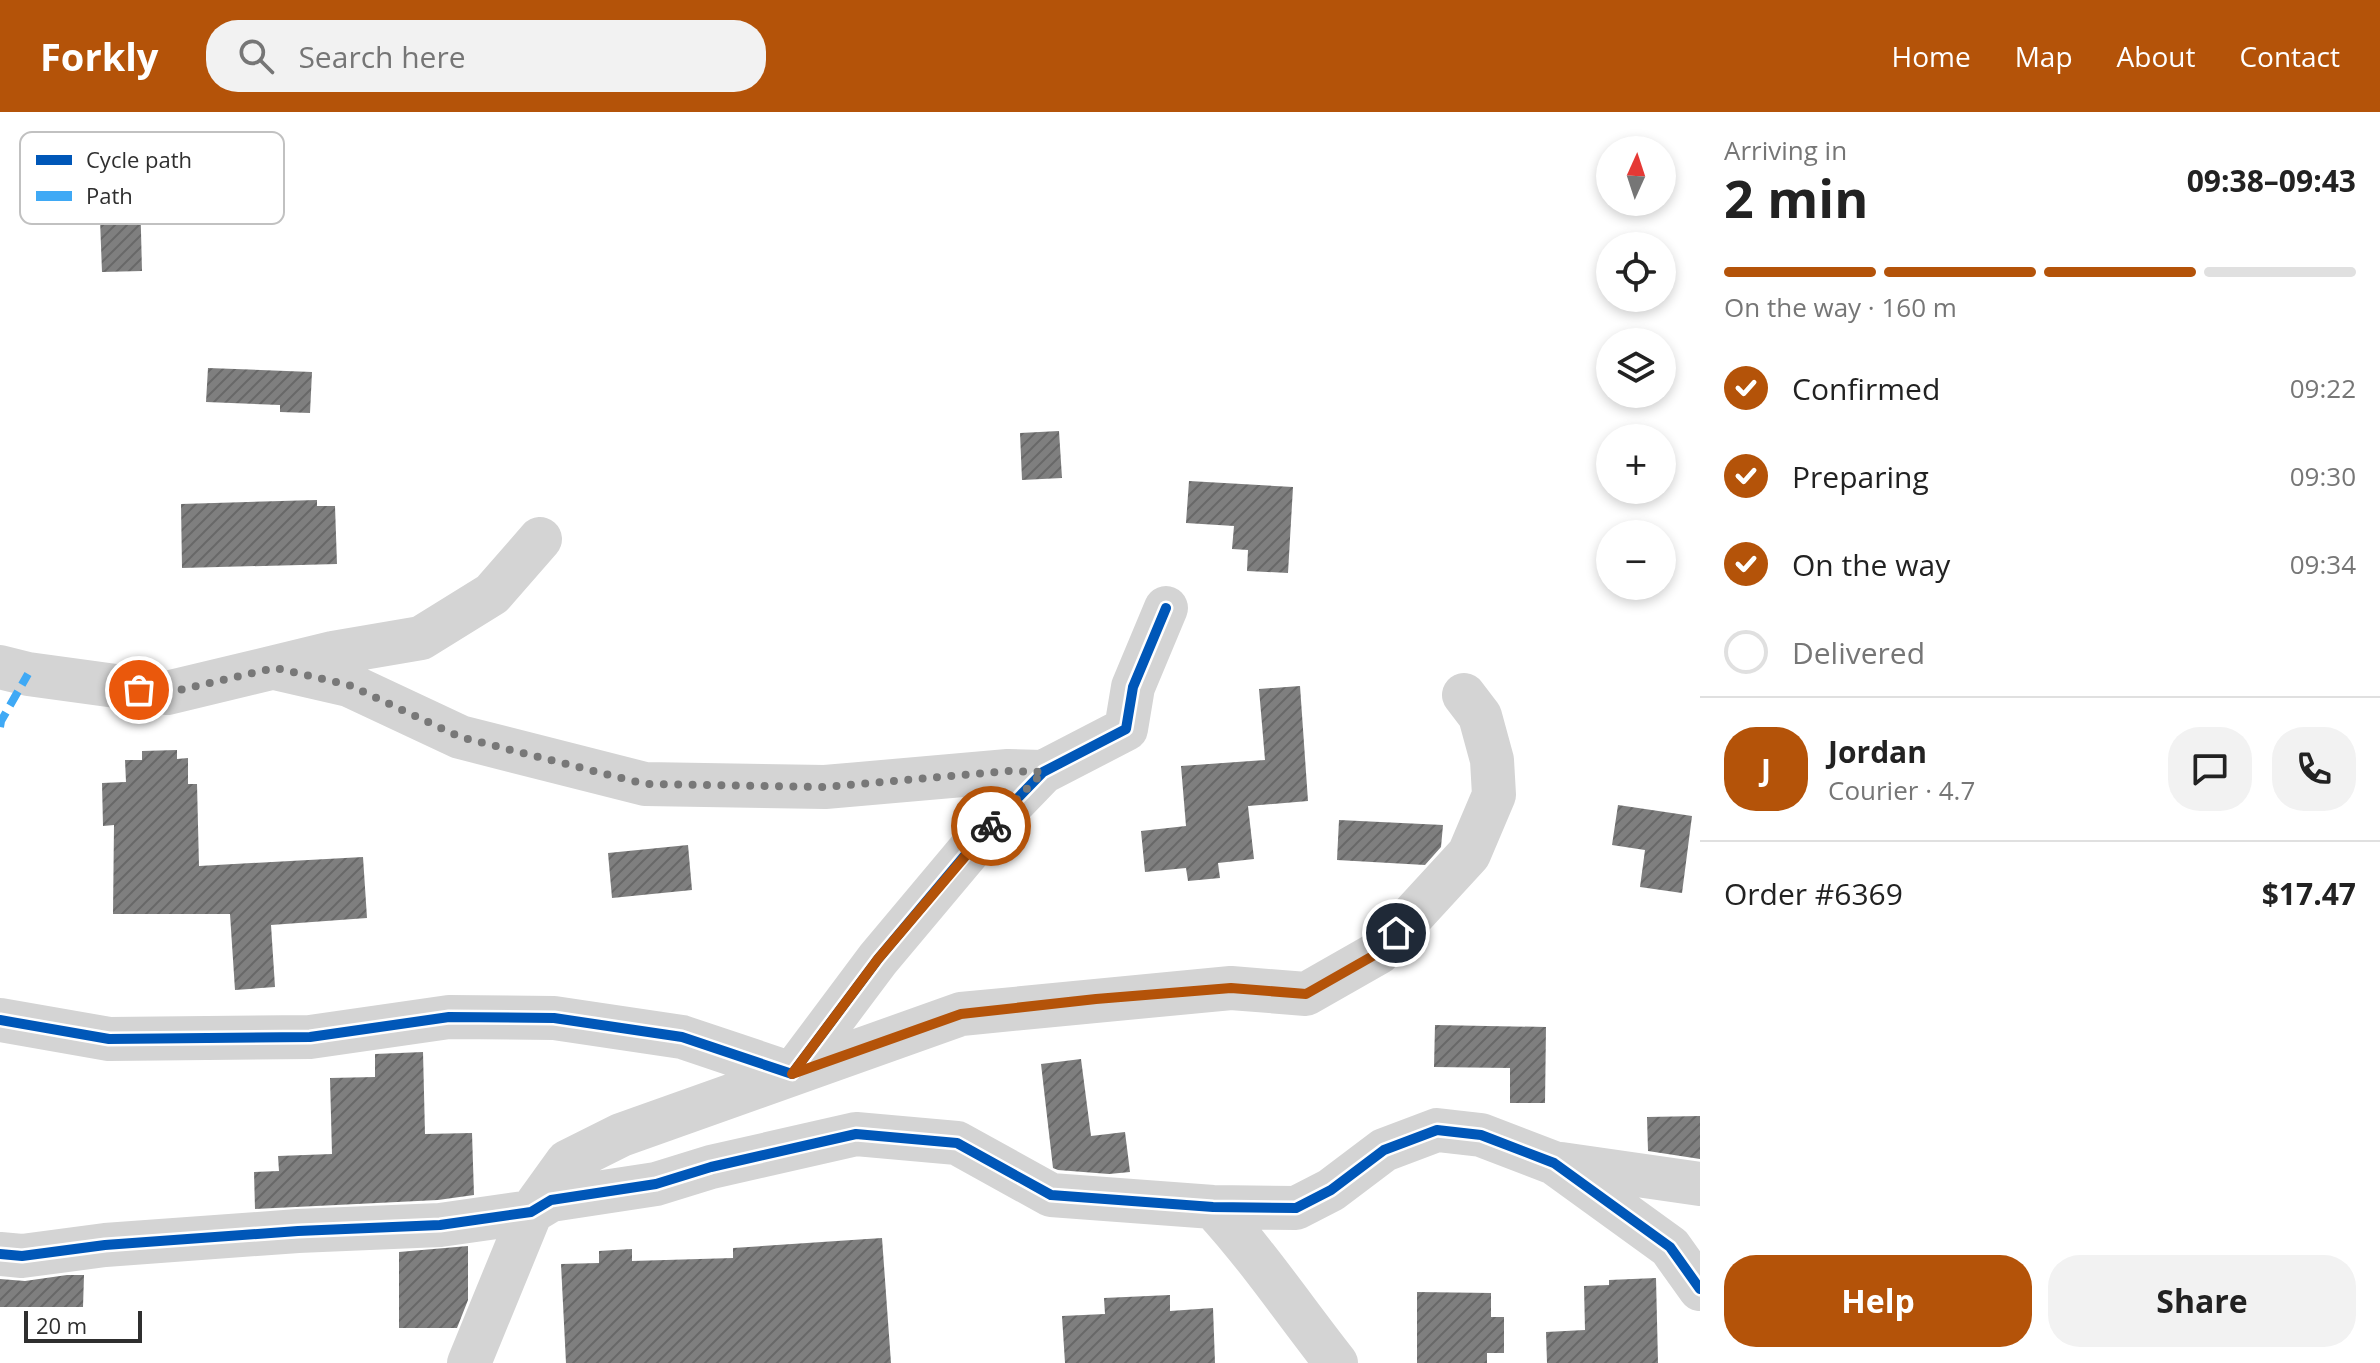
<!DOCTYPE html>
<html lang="en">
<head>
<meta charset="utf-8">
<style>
  body { margin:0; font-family:"Open Sans",sans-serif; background:#f2f2f2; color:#222; height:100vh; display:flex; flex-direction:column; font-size:30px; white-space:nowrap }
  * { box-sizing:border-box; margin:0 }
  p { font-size:26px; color:#767676 }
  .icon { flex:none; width:44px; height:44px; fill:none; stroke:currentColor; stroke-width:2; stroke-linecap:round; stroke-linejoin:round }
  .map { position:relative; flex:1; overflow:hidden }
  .sheet { display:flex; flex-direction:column; background:#fff; width:680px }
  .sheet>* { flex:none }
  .needle { width:52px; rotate:3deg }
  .buttons { position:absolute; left:1596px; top:24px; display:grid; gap:16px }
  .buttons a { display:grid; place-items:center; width:80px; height:80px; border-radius:50%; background:#fff; box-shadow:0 4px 12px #0003; font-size:40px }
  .scale { position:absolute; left:24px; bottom:20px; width:118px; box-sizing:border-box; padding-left:8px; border:4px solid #2f2f2f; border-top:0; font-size:22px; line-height:28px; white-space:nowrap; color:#2f2f2f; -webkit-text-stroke:6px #fff; paint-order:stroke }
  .pin { position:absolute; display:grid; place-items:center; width:68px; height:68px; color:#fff; margin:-34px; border:4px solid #fff; border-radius:50%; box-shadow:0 2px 8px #0007 }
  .courier { position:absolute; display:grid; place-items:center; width:80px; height:80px; margin:-40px; border:6px solid #b45309; border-radius:50%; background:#fff; color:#222; box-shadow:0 2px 10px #0007 }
  .overview em { font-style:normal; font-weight:700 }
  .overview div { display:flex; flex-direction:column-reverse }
  .overview { display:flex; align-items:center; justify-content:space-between; height:136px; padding:0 24px }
  h1 { font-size:52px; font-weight:700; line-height:60px }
  .bar { display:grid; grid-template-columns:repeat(4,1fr); gap:12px 8px; align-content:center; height:96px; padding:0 24px }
  .bar i { height:10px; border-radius:6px; background:#e0e0e0 }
  .bar .selected { background:#b45309 }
  .bar p { grid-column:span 4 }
  .line { display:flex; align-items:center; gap:20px; padding:0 24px; border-top:2px solid #e0e0e0 }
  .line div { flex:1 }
  .round { display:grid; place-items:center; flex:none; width:84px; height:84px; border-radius:32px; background:#f2f2f2 }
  ol { padding:0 24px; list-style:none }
  li { display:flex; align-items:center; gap:24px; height:88px }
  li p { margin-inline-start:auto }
  li .icon { padding:8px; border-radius:50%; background:#b45309; color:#fff; stroke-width:4 }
  li:last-child { color:#767676 }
  li i { width:44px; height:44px; border:4px solid #e0e0e0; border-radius:50% }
  .primary-button { display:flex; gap:16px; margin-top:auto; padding:16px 24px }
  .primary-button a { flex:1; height:92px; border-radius:32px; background:#b45309; color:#fff; font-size:32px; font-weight:700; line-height:92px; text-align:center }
  .primary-button a+a { background:#f2f2f2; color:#222 }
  header { display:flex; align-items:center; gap:48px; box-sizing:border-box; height:112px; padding:0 40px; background:#b45309; color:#fff }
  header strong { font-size:38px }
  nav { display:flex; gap:44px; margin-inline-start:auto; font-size:28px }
  .search { width:560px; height:72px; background:#f2f2f2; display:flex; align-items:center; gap:20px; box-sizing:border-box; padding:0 28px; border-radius:32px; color:#767676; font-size:30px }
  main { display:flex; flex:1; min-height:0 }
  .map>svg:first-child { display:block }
  .building { fill:url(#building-hatch) }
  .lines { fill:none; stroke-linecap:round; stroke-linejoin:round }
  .minor { stroke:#d4d4d4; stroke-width:44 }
  .quiet { stroke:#3fa9f5; stroke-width:8; stroke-dasharray:16 8; stroke-linecap:butt }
  .cycleway-casing { stroke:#fff; stroke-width:15 }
  .cycleway { stroke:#0057b8; stroke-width:10 }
  .done { stroke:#787878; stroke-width:8; stroke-dasharray:0 14.4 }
  .route { stroke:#b45309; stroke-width:10 }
  .key { fill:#fff; stroke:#c1c1c1; stroke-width:2 }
  .key-label { font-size:22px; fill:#2f2f2f }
</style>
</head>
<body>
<header>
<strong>Forkly</strong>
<div class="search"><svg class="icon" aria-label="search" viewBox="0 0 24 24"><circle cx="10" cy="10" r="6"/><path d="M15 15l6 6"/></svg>Search here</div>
<nav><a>Home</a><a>Map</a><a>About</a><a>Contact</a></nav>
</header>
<main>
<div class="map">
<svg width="1700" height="1251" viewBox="0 0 1700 1251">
  <defs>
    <pattern id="building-hatch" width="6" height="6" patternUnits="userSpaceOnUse" patternTransform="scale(2)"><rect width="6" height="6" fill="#7f7f7f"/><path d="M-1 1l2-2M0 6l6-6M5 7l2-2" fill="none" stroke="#686868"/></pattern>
  </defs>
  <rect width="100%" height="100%" fill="#fff"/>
  <!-- building -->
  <path class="building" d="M 140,80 L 142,159 L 102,160 L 99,81 Z
    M 208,256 L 312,260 L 310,301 L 280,300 L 280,293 L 206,290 Z
    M 1059,319 L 1062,366 L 1022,368 L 1020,321 Z
    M 1189,369 L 1293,375 L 1288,461 L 1247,459 L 1248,438 L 1232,437 L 1234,414 L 1186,411 Z
    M 317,388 L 317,394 L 335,394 L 337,452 L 182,456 L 181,392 Z
    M 1300,574 L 1308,689 L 1248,694 L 1254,747 L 1218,751 L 1220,766 L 1188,769 L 1186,756 L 1145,760 L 1141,719 L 1186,714 L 1181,654 L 1265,648 L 1259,577 Z
    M 177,638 L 177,647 L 188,646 L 188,672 L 197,672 L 199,754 L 363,745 L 367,806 L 271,813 L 275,875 L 235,878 L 230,802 L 113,802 L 114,713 L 103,714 L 102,671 L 126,670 L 125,648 L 142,648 L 142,639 Z
    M 1618,693 L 1692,704 L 1682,781 L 1640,775 L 1645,738 L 1612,733 Z
    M 1339,708 L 1443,713 L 1441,735 L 1425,753 L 1337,748 Z
    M 688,733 L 692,778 L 612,786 L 608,741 Z
    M 1435,913 L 1546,915 L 1545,991 L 1510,991 L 1510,956 L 1434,955 Z
    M 423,940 L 425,1022 L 472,1021 L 474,1083 L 438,1088 L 255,1097 L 254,1060 L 279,1059 L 278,1044 L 332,1042 L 330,966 L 375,965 L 375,942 Z
    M 1081,947 L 1091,1024 L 1125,1020 L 1130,1060 L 1109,1062 L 1058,1058 L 1053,1056 L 1041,952 Z
    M 1700,1004 L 1700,1047 L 1648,1039 L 1647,1005 Z
    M 882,1126 L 891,1251 L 566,1251 L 561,1152 L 599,1151 L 599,1139 L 632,1137 L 632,1149 L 733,1146 L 733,1136 Z
    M 468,1134 L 468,1188 L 457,1216 L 399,1216 L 399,1140 Z
    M 67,1163 L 84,1163 L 83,1195 L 0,1195 L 0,1167 L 25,1169 Z
    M 1656,1166 L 1658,1251 L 1547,1251 L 1546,1220 L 1585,1218 L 1584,1174 L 1609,1173 L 1609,1168 Z
    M 1417,1180 L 1491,1181 L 1491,1205 L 1504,1205 L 1504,1241 L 1487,1241 L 1487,1251 L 1417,1251 Z
    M 1170,1183 L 1170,1199 L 1213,1196 L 1215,1251 L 1065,1251 L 1062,1204 L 1105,1202 L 1104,1186 Z"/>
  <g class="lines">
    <!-- minor -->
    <path class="minor" d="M 0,555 L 28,562 L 167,581 L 333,541 L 421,526 L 492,482 L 540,427
      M 275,556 L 349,573 L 460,625 L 645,672 L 825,675 L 1008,659 L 1043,660
      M 0,908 L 109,927 L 310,925 L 449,905 L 554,906 L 682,925 L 792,962 L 878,847 L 982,723 L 1043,660 L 1126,617 L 1133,575 L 1166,496
      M 1561,1052 L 1700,1072
      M 1213,1095 C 1258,1144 1295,1199 1336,1251
      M 0,1142 L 22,1144 L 105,1133 L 298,1119 L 440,1113 L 531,1100 L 551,1088 L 656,1072 L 711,1055 L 856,1022 L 957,1031 L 1051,1083 L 1213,1095 L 1296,1096 L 1331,1078 L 1384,1038 L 1437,1018 L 1481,1023 L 1554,1051 L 1670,1135 L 1700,1177
      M 469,1251 L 531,1100 L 567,1050 L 621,1023 L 961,902 L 1231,876 L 1306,882 L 1378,841 L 1469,742 L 1494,683 L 1492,648 L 1480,604 L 1464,583"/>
    <!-- quiet -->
    <path class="quiet" d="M 0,615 L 1,609 L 28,562"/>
    <defs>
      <path id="cycleway" d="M 0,908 L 109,927 L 310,925 L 449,905 L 554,906 L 682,925 L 792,962 L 878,847 L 982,723 L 1043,660 L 1126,617 L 1133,575 L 1166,496
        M 0,1142 L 22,1144 L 105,1133 L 298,1119 L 440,1113 L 531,1100 L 551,1088 L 656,1072 L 711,1055 L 856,1022 L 957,1031 L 1051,1083 L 1213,1095 L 1296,1096 L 1331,1078 L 1384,1038 L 1437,1018 L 1481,1023 L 1554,1051 L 1670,1135 L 1700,1177"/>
    </defs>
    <!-- cycleway casing -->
    <use href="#cycleway" class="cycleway-casing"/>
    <!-- cycleway -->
    <use href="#cycleway" class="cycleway"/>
  </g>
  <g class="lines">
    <!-- done -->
    <path class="done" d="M 139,578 L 167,581 L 275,556 L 349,573 L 460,625 L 645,672 L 825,675 L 1008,659 L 1043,660 L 991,714"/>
    <!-- route -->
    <path class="route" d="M 991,714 L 878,847 L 792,962 L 961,902 L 1096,887 L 1231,876 L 1306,882 L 1378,841 L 1396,821"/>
  </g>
  <!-- legend -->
  <rect x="20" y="20" width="264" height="92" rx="12" class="key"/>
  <rect x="36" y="43" width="36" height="10" fill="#0057b8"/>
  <rect x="36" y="79" width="36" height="10" fill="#3fa9f5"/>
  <g class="key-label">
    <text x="86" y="56">Cycle path</text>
    <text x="86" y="92">Path</text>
  </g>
</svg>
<div class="buttons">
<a><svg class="needle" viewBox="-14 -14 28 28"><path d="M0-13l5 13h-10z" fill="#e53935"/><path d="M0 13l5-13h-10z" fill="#767676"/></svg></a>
<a><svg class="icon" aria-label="locate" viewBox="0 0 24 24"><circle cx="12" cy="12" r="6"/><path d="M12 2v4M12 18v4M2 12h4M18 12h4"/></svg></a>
<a><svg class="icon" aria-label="layers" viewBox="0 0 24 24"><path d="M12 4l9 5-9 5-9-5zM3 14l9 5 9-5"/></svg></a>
<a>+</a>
<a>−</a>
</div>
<div class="scale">20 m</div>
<div class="pin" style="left:139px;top:578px;background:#ea580c"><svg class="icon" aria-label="bag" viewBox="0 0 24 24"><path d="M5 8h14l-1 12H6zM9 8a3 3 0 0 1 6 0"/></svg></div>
<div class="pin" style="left:1396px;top:821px;background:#1f2937"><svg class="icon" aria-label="home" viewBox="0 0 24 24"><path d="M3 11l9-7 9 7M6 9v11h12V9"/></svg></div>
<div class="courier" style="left:991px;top:714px"><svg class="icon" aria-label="bike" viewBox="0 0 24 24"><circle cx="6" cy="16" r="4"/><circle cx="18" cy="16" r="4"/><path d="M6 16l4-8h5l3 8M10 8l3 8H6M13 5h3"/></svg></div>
</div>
<section class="sheet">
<div class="overview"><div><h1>2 min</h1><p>Arriving in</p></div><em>09:38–09:43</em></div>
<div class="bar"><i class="selected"></i><i class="selected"></i><i class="selected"></i><i></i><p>On the way · 160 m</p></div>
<ol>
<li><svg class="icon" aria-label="check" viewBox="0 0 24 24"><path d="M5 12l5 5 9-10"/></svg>Confirmed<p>09:22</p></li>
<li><svg class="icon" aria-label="check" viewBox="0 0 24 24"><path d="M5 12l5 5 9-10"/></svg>Preparing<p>09:30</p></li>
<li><svg class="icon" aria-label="check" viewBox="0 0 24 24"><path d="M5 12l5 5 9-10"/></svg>On the way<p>09:34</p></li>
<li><i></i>Delivered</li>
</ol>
<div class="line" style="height:144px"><b class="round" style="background:#b45309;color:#fff">J</b><div><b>Jordan</b><p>Courier · 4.7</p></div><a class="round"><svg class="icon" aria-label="chat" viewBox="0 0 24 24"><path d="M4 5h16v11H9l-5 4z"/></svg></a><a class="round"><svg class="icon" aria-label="phone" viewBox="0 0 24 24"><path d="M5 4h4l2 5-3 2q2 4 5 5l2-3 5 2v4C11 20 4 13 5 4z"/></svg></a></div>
<div class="line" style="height:104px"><div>Order #6369</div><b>$17.47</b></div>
<div class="primary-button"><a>Help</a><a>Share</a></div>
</section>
</main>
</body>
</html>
